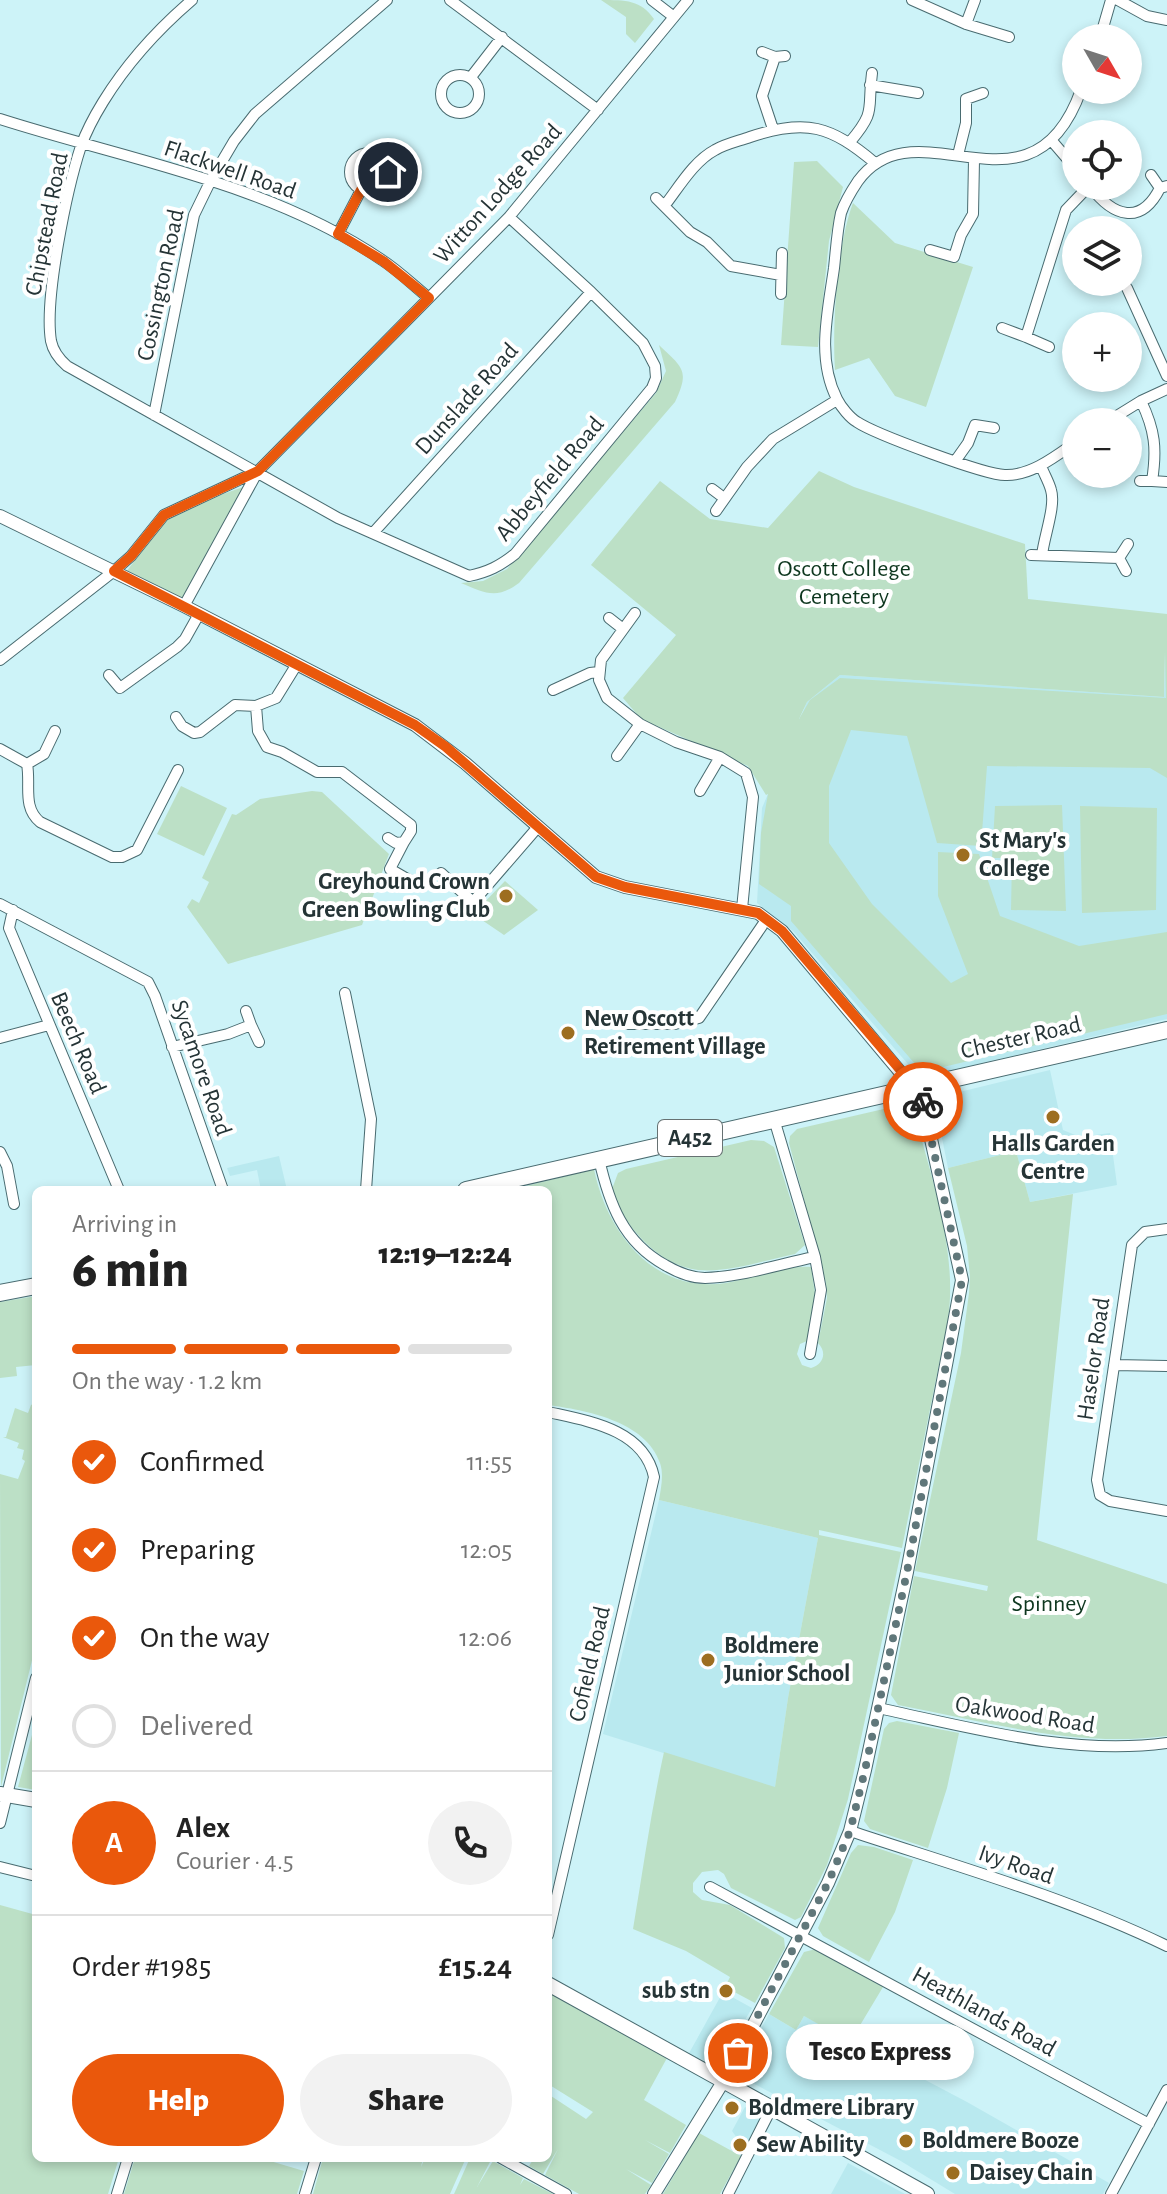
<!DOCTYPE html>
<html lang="en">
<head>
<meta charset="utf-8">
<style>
  body { margin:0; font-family:"Alegreya Sans",sans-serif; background:#f2f2f2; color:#222; height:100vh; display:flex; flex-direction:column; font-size:30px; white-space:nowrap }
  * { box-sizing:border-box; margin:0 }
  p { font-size:26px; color:#767676 }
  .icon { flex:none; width:44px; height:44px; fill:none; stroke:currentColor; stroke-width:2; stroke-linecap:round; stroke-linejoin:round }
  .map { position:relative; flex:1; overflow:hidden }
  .panel { position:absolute; left:32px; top:1186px; width:520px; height:976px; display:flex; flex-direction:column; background:#fff; border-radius:12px; box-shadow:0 4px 12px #0003 }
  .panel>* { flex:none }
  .needle { width:52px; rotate:129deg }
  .buttons { position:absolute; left:1062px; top:24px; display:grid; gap:16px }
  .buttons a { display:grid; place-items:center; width:80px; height:80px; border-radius:50%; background:#fff; box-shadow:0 4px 12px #0003; font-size:40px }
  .pin { position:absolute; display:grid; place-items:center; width:68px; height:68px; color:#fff; margin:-34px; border:4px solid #fff; border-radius:50%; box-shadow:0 2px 8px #0007 }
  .courier { position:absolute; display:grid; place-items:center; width:80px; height:80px; margin:-40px; border:6px solid #ea580c; border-radius:50%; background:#fff; color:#222; box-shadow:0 2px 10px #0007 }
  .bubble { position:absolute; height:56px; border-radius:28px; background:#fff; box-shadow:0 4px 12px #0003; font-size:26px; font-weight:800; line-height:56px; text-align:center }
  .summary em { font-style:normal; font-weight:800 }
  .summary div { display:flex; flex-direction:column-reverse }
  .summary { display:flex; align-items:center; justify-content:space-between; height:136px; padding:0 40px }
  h1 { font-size:52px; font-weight:800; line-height:60px }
  .bar { display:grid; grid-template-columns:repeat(4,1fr); gap:12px 8px; align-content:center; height:96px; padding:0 40px }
  .bar i { height:10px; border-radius:6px; background:#e0e0e0 }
  .bar .on { background:#ea580c }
  .bar p { grid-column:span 4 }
  .line { display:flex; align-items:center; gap:20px; padding:0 40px; border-top:2px solid #e0e0e0 }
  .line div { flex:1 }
  .round { display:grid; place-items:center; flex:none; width:84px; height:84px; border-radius:42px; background:#f2f2f2 }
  ol { padding:0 40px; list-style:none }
  li { display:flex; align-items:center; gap:24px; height:88px }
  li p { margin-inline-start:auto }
  li .icon { padding:8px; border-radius:50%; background:#ea580c; color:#fff; stroke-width:4 }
  li:last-child { color:#767676 }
  li i { width:44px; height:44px; border:4px solid #e0e0e0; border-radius:50% }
  .primary-button { display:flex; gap:16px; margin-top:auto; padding:16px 40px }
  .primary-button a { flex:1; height:92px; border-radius:48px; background:#ea580c; color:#fff; font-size:32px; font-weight:800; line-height:92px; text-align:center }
  .primary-button a+a { background:#f2f2f2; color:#222 }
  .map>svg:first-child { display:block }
  .built { fill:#b9e9ef }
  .green { fill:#bce0c6; fill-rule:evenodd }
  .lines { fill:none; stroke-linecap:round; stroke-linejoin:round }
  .minor-casing { stroke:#496b70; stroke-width:12 }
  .tertiary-casing { stroke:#496b70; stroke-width:14 }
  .secondary-casing { stroke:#496b70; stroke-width:16 }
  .trunk-casing { stroke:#496b70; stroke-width:18 }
  .minor { stroke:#fff; stroke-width:10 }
  .tertiary { stroke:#fff; stroke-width:12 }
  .secondary { stroke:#fff; stroke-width:14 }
  .trunk { stroke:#fff; stroke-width:16 }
  .done { stroke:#60777a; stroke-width:8; stroke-dasharray:0 14.4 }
  .route { stroke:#ea580c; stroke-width:10 }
  .poi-dot { fill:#9d6e20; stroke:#fff; stroke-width:3 }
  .labels { text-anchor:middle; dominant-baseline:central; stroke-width:8; stroke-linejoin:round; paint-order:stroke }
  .shield { fill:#fff; stroke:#667172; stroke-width:2 }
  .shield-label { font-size:22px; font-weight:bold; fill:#253436 }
  .street-label { font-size:24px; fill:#253436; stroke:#fff }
  .park-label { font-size:24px; fill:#0d361e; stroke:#fff }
  .poi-label { font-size:24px; font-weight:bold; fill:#253436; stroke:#fff; text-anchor:start }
</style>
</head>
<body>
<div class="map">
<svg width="1167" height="2194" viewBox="0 0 1167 2194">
  <rect width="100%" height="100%" fill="#cdf3f8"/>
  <!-- built -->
  <path class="built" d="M 1167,613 L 1167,1019 L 920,1078 L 793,931 L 757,903 L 762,808 L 807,702 L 840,675 L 1164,697 Z
    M 1050,1070 L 1063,1130 L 1080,1137 L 1110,1133 L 1117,1185 L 1030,1202 L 1016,1151 L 948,1168 L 936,1108 L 943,1096 Z
    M 279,1156 L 287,1190 L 261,1190 L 257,1170 L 230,1176 L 227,1168 Z
    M 659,1500 L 818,1538 L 788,1698 L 775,1788 L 603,1734 Z
    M 723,1992 L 752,2008 L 727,2051 L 718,2060 L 707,2061 L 688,2055 Z
    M 769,2014 L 796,2030 L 804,2016 L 967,2102 L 1109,2183 L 1103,2194 L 955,2194 L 899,2160 L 745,2079 L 742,2063 Z
    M 745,2107 L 762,2117 L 741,2156 L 731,2150 L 737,2138 L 732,2131 Z
    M 848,2163 L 905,2194 L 831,2194 Z"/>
  <!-- green -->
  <path class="green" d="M 601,0 C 626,0 641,0 654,19 L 635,43 L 626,34 L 626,17 Z
    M 817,161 L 843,187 L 829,241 L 818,347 L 781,345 L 794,162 Z
    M 853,203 L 895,243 L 973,267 L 926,407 L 895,396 L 869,358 L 835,370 C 832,325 837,245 853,203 Z
    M 659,345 C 683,368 690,370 675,402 L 519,583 C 496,600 485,593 461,583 L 483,581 L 507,569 L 656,393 L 666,371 Z
    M 819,471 L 854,487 L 1025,544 L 1028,599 L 1167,614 L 1167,778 L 1150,768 L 987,766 L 981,846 L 937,843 L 907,736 L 851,730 L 829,786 L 829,843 L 872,904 L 951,983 L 968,974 L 938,896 L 938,852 L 979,854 L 1000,916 L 1079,946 L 1167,932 L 1167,1014 L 922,1072 L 791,921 L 791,906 L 759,884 L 761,833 L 768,794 L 766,795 L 748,766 L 641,719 L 623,698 L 676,635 L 591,565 L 660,481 L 710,519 L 768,528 ZM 1165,652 L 1166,698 L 840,678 L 810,700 L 799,719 L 807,702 L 840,675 L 1164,697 Z
    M 246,486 L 183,604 L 126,572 L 166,519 L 206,500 Z
    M 181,786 L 227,808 L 204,856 L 157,834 Z
    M 312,791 L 322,792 L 389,854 L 362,925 L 228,964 L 187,907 L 192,899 L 199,903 L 209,882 L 202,878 L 232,814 L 236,815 L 260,799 Z
    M 1062,805 L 1066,911 L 1011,910 L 1012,858 L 992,858 L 995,806 Z
    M 1080,806 L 1157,808 L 1156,910 L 1082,913 Z
    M 505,881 L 538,910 L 504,935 L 473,914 Z
    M 901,1105 L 907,1105 L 914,1111 C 931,1178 958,1250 948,1320 L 902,1548 L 819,1530 L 819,1535 L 901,1552 L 848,1799 L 827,1865 L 801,1917 L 795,1920 L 731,1888 L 724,1874 L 718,1870 L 702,1872 L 693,1883 L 693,1892 L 702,1900 L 730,1905 L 784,1938 L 785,1948 L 755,2003 L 725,1987 L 730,1977 L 686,1951 L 633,1929 C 643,1870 651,1811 664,1752 L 775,1787 L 788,1698 L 818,1538 L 659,1500 C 661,1488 664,1475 660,1463 C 646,1421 585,1410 548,1405 L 548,1190 L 510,1190 L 594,1169 C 607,1233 654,1294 726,1283 C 753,1278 784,1265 811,1267 L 815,1293 L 807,1341 L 800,1344 L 797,1354 L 802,1365 L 811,1368 C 824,1364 827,1352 818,1343 L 827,1298 L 826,1283 L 789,1143 L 790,1136 L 797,1129 Z
    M 751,1140 L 764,1141 L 774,1147 L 805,1245 L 795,1254 C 765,1260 729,1273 698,1270 C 659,1266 622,1225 612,1189 L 618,1173 L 626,1169 Z
    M 1016,1151 L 1030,1202 L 1073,1194 L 1037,1540 L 1167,1584 L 1167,1736 C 1075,1748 988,1722 898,1705 L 891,1695 L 914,1576 L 987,1591 L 988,1586 L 915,1571 L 961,1353 L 969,1293 L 970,1277 L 967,1246 L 948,1168 Z
    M 36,1296 L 36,1365 L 16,1367 L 17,1376 L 0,1378 L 0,1302 Z
    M 36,1402 L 36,1644 L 1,1787 L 0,1474 L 18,1479 L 25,1461 L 22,1459 L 24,1450 L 17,1448 L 19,1443 L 3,1437 L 6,1437 L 15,1408 L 28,1413 L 31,1405 Z
    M 36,1720 L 36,1790 L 18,1787 Z
    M 897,1721 L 959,1733 L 947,1788 L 928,1848 L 870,1829 L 864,1821 L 884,1729 L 889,1723 Z
    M 858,1845 L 874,1847 L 913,1860 L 895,1912 L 869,1962 L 823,1936 L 818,1928 L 851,1853 Z
    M 0,1905 L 36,1915 L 36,2158 L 119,2158 L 108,2194 L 0,2194 Z
    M 816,1949 L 883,1987 L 850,2042 L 804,2016 L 796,2030 L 769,2014 L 804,1952 Z
    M 548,1992 L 667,2058 L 644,2100 L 686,2125 L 670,2153 L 645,2140 L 669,2154 L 652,2183 L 626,2169 L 651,2185 L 645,2194 L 579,2194 L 545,2175 L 558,2149 L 543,2174 L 529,2166 L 534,2158 L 548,2158 L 548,2094 L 586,2119 L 593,2112 L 548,2084 Z
    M 699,2133 L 741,2156 L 720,2194 L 663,2194 Z
    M 135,2158 L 260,2158 L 304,2171 L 297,2194 L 124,2194 Z
    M 323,2158 L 423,2158 L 421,2167 L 425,2158 L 466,2158 L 450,2194 L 313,2194 Z
    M 470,2158 L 491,2160 L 477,2187 L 493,2161 L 523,2178 L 520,2185 L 524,2179 L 553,2194 L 454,2194 Z"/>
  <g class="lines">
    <defs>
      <path id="minor" d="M 192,0 C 157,30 127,63 103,102 C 95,115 86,132 81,146 C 67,189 44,298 51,341 C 53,351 59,359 67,366 L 338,518 L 469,576 C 488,572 500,566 515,554 L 652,388 L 656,378 L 655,366 L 643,343 L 591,292 L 509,217
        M 450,0 L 598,110
        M 652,0 L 674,17
        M 912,0 L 966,24 L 1009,37
        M 1118,0 L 1147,16 L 1167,20
        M 966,24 L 975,0
        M 1100,38 L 1111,0
        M 762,52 L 775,57
        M441 94a19 19 0 1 1 38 0a19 19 0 1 1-38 0Z
        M 471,77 L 502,37
        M 870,85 L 918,93
        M 0,119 C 128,160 269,183 382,260 C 399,271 414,286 429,298
        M 773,129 L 762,96 L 775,57 L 785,56
        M 1052,141 L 1076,169
        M 850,142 C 877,110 867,110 872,73
        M350 172a19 19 0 1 1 38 0a19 19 0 1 1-38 0Z
        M 958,155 L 966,123 L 966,99 L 983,93
        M 1151,175 L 1160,188
        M 1090,186 C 1113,217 1141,226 1160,188 L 1167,186
        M 656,198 L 690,232 L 707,242 L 731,266 L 781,275
        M 665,205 C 679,187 694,161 715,150 C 725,144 739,141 750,137 C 806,118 831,126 875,163
        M 338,234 L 361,190
        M 930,250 L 954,257 L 961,235 L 973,214 L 974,160
        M 1127,288 L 1167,376
        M 781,294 L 782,253
        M 1002,328 L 1026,337 L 1066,210 L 1089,186
        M 1026,337 L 1049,347
        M 154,415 L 194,215 L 211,180 L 234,141 L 255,114 L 387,0
        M 1107,422 L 1141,401 L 1167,389
        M 1076,442 C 1056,456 1031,476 1005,475 C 985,475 875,434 857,422 C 850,418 841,407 837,399 C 816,358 828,311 834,268 C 836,250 837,231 841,213 C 844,204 852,190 858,181 C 917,100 1031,230 1081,90
        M 956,460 L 968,443 L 975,425 L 994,428
        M 1041,466 C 1044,474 1049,482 1051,490 C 1056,506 1044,536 1042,555
        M 1140,481 L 1152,481 C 1157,449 1155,430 1141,401
        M 1152,481 L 1167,482
        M 712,489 L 724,498
        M 716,511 L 747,467 L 773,439 L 837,400
        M 373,533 L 591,292
        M 1031,555 L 1119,558 L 1126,571
        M 1119,558 L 1128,544
        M 184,606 L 258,471 L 509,217 L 688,0
        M 635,613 L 601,660 L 599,680 L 607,698 L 640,724 L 676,742 L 720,757 L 746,773 L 753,797 L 742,909
        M 609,618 L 623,629
        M 0,660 L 114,571 L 131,556 L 164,515 L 256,472
        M 109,675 L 120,688 L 177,647 L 185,639 L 199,614
        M 553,690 L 590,673 L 599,672
        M 256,706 L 258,731 L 267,747 L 282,752 L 317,772 L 342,772 L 411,825 L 411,831 L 404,842 L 396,843 L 388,838
        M 176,717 L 182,726 L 194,733 L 200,732 L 235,705 L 256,706 L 276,698 L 297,664
        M 0,749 L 27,764 C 31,785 22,807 40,822 L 112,857 L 122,857 L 137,850 L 178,770
        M 617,756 L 640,724
        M 27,764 L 44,754 L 55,731
        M 700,791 L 720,757
        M 404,842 L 390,869 L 409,880
        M 441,873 L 473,902 L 537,828
        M 0,904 L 148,982 L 155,996 L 223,1190
        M 13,910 L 9,928 L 119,1190
        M 345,993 L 371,1119 L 366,1190
        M 624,1024 L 675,1024 L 699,1018 L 764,923 L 769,921
        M 251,1025 L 259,1042
        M 0,1038 L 49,1025
        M 172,1047 L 228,1034 L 251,1025 L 246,1011
        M 0,1152 L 7,1166 L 14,1204
        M 599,1159 C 609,1203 623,1242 665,1265 C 677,1272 691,1278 705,1278 C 741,1277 779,1264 815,1257 L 774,1119
        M 1167,1229 L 1145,1232 L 1132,1245 L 1097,1480 L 1100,1495 L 1110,1501 L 1167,1511
        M 810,1354 L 821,1290 L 815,1257
        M 1114,1365 L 1167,1366
        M 548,1412 C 588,1421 644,1429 654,1477 L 548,1935
        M 878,1708 C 973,1728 1070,1756 1167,1743
        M 0,1823 L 36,1678
        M 850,1831 C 956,1866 1066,1897 1167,1946
        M 0,1867 L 36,1876
        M 710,1887 L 1149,2124
        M 501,2158 L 566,2194
        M 117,2194 L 128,2158
        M 305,2194 L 316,2158
        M 728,2194 L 772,2107
        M 1111,2194 L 1167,2090"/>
      <path id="tertiary" d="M 0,516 L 184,606 L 415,725 L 465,763 L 596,877 L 625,887 L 758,913 L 782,931 L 922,1098 L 962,1280 L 907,1572 L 865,1770 L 850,1831 L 828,1883 L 726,2077 L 654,2194"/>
      <path id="secondary" d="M 0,1794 L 36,1800
        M 548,1984 L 927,2194"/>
      <path id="trunk" d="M 466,1190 L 1167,1030
        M 0,1293 L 36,1286"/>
    </defs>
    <!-- minor casing -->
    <use href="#minor" class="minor-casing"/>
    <!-- tertiary casing -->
    <use href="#tertiary" class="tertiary-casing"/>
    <!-- secondary casing -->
    <use href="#secondary" class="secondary-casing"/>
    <!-- trunk casing -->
    <use href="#trunk" class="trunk-casing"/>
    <!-- minor -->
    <use href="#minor" class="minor"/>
    <!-- tertiary -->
    <use href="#tertiary" class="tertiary"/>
    <!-- secondary -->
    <use href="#secondary" class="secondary"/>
    <!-- trunk -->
    <use href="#trunk" class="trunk"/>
  </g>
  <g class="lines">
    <!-- done -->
    <path class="done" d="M 738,2053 L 828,1883 L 850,1831 L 865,1770 L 907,1572 L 962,1280 L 923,1102"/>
    <!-- route -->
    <path class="route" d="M 388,172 C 386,187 376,192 361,190 L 338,234 L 383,261 L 429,298 L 258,471 L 164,515 L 131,556 L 114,571 L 415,725 L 446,747 L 596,877 L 625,887 L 758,913 L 782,931 L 915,1087 L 923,1102"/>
  </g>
  <!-- markers -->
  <g class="poi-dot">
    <circle cx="963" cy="855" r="8"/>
    <circle cx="506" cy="896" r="8"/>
    <circle cx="568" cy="1033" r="8"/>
    <circle cx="1053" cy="1117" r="8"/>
    <circle cx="708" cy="1660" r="8"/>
    <circle cx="726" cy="1991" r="8"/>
    <circle cx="732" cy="2108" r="8"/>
    <circle cx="906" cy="2141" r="8"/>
    <circle cx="740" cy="2145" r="8"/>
    <circle cx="953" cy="2173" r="8"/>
  </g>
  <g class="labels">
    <!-- shield labels -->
    <rect class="shield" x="658" y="1120" width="64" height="36" rx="6"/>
    <g class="shield-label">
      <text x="690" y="1138">A452</text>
    </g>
    <!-- street labels -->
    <g class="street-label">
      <text transform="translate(230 170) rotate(19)">Flackwell Road</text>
      <text transform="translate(498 194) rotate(-48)">Witton Lodge Road</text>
      <text transform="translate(47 224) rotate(-79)">Chipstead Road</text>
      <text transform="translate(161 285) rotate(-78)">Cossington Road</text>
      <text transform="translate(467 399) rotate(-48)">Dunslade Road</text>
      <text transform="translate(550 479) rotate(-50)">Abbeyfield Road</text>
      <text transform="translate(1021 1038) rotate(-13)">Chester Road</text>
      <text transform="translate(78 1043) rotate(67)">Beech Road</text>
      <text transform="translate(201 1068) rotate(71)">Sycamore Road</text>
      <text transform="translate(1094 1359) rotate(-82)">Haselor Road</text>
      <text transform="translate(590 1664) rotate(-77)">Cofield Road</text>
      <text transform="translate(1025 1715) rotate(9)">Oakwood Road</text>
      <text transform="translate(1016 1865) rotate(19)">Ivy Road</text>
      <text transform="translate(984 2012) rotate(29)">Heathlands Road</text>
    </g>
    <!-- park labels -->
    <g class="park-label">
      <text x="844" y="569">Oscott College<tspan x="844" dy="28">Cemetery</tspan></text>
      <text x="1049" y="1604">Spinney</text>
    </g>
    <!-- poi labels -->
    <g class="poi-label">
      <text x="979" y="841">St Mary's<tspan x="979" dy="28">College</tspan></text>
      <text x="490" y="882" text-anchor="end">Greyhound Crown<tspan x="490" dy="28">Green Bowling Club</tspan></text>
      <text x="584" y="1019">New Oscott<tspan x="584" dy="28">Retirement Village</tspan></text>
      <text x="1053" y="1144" text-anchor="middle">Halls Garden<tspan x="1053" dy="28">Centre</tspan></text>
      <text x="724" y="1646">Boldmere<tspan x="724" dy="28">Junior School</tspan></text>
      <text x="710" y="1991" text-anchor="end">sub stn</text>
      <text x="748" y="2108">Boldmere Library</text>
      <text x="922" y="2141">Boldmere Booze</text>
      <text x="756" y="2145">Sew Ability</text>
      <text x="969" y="2173">Daisey Chain</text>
    </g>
  </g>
</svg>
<div class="buttons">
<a><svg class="needle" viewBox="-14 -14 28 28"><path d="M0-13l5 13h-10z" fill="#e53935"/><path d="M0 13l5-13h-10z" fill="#767676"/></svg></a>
<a><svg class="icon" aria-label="locate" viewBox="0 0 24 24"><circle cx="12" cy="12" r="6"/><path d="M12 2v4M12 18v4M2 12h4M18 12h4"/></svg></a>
<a><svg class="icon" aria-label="layers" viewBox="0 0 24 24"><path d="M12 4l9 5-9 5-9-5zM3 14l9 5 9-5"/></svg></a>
<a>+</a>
<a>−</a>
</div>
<div class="pin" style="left:738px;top:2053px;background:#ea580c"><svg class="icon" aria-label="bag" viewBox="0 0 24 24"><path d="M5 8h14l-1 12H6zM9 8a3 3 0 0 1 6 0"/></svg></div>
<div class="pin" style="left:388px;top:172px;background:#1f2937"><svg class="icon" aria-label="home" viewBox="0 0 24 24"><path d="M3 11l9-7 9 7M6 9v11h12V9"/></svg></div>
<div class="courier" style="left:923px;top:1102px"><svg class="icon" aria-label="bike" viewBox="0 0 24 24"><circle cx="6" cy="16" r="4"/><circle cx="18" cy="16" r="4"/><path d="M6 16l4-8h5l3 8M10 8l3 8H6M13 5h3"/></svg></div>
<div class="bubble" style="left:786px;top:2024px;width:188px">Tesco Express</div>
<section class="panel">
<div class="summary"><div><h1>6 min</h1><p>Arriving in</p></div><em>12:19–12:24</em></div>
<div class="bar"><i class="on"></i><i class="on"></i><i class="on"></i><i></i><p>On the way · 1.2 km</p></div>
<ol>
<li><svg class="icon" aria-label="check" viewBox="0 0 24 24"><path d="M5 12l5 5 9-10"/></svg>Confirmed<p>11:55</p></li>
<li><svg class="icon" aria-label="check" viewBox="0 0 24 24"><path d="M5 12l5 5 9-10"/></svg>Preparing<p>12:05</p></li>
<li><svg class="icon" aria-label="check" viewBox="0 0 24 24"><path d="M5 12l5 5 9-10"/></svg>On the way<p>12:06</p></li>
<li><i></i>Delivered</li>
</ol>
<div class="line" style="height:144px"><b class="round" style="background:#ea580c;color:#fff">A</b><div><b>Alex</b><p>Courier · 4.5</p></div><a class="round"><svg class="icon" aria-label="phone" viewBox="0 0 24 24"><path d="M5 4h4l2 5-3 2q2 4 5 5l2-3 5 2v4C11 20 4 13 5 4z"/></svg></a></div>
<div class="line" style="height:104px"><div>Order #1985</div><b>£15.24</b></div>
<div class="primary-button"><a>Help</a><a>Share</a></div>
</section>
</div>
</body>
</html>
